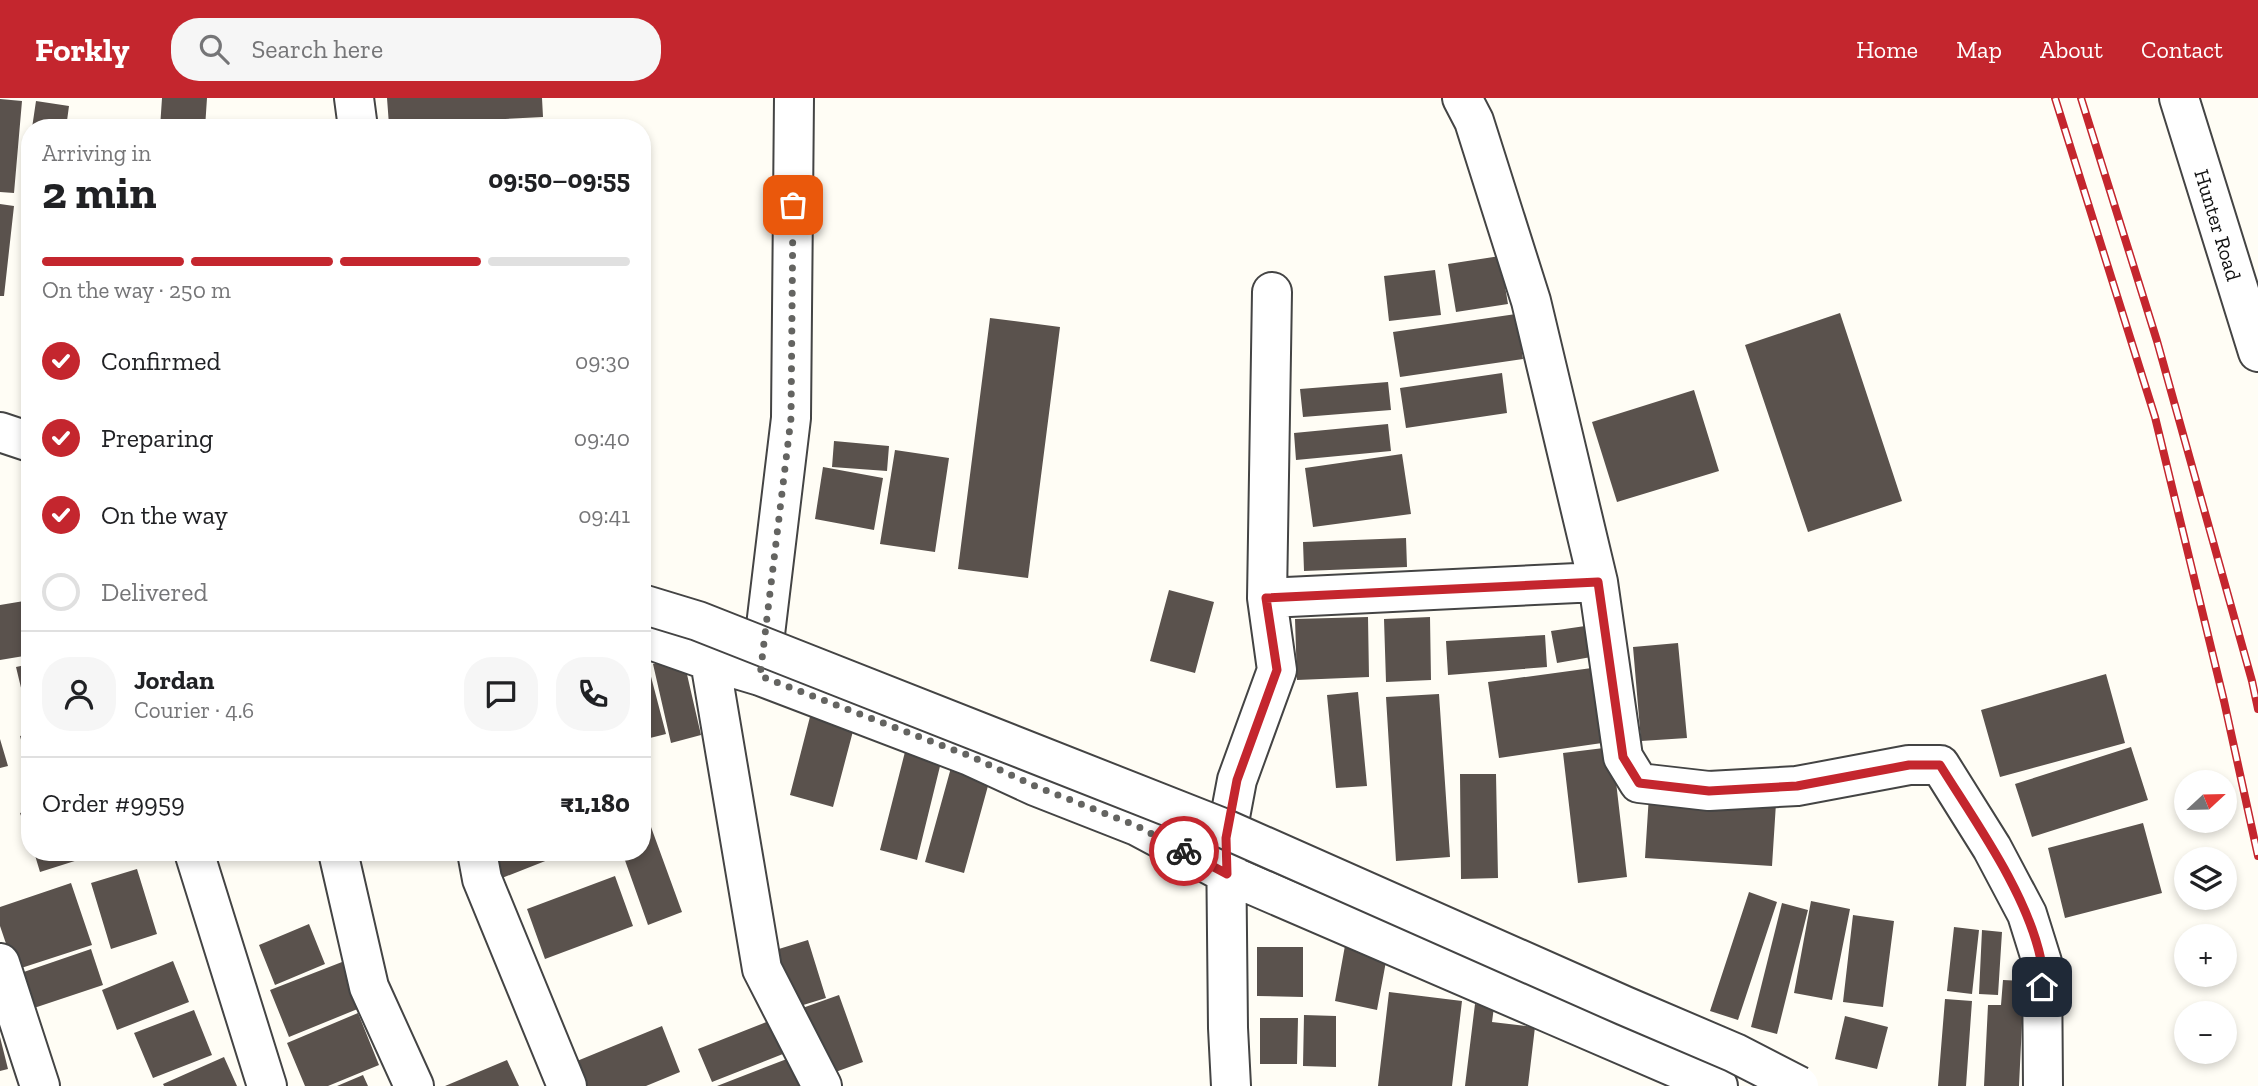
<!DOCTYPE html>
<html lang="en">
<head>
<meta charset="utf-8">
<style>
  body { margin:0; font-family:"Zilla Slab",serif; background:#f6f6f6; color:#202124; height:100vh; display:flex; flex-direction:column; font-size:26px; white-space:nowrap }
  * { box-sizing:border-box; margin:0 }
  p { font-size:23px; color:#757577 }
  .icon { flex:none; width:38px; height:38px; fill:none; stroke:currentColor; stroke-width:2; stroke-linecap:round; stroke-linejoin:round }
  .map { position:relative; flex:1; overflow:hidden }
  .panel { position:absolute; left:21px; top:21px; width:630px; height:742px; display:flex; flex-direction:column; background:#fff; border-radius:28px; box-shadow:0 4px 10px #0003 }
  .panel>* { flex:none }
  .needle { width:46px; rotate:68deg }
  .buttons { position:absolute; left:2174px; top:672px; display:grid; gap:14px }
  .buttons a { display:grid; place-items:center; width:63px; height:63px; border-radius:50%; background:#fff; box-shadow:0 4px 10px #0003; font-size:35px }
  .pin { position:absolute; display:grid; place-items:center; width:60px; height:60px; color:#fff; margin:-30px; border-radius:14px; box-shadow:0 4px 10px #0006 }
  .courier { position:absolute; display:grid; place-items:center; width:70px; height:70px; margin:-35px; border:5px solid #c4262e; border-radius:50%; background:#fff; color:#222; box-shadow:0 2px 9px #0007 }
  .headline em { font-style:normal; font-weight:700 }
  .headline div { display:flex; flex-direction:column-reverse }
  .headline { display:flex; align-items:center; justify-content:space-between; height:119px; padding:0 21px }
  h1 { font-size:46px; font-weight:700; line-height:52px }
  .bar { display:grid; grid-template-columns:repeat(4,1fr); gap:10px 7px; align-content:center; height:84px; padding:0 21px }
  .bar i { height:9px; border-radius:5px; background:#e0e0e0 }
  .bar .on { background:#c4262e }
  .bar p { grid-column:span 4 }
  .line { display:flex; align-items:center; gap:18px; padding:0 21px; border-top:2px solid #e0e0e0 }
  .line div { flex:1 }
  .round { display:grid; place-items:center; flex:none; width:74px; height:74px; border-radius:28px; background:#f6f6f6 }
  ol { padding:0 21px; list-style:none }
  li { display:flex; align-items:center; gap:21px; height:77px }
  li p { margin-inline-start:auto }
  li .icon { padding:7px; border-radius:50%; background:#c4262e; color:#fff; stroke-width:4 }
  li:last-child { color:#757577 }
  li i { width:38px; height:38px; border:4px solid #e0e0e0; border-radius:50% }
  header { display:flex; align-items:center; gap:42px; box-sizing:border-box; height:98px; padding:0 35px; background:#c4262e; color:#fff }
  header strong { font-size:33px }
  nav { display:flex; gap:38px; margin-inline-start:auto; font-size:24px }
  .search { width:490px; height:63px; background:#f6f6f6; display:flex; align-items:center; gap:18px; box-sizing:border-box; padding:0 24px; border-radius:28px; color:#757577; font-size:26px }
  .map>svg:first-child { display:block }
  .building { fill:#5a524d }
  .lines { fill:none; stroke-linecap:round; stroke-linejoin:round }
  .minor-casing { stroke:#444; stroke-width:42 }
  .minor { stroke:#fff; stroke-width:38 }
  .rail-casing { stroke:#c4262e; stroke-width:8 }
  .rail { stroke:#fff; stroke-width:5; stroke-dasharray:16; stroke-linecap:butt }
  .minor-bridge-casing { stroke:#444; stroke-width:42; stroke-linecap:butt }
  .minor-bridge { stroke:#fff; stroke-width:38 }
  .done { stroke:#646461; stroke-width:7; stroke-dasharray:0 12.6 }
  .route { stroke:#c4262e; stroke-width:9 }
  .labels { text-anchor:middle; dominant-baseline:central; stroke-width:7; stroke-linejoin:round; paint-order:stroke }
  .street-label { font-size:21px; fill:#111; stroke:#fff }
</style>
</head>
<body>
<header>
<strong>Forkly</strong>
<div class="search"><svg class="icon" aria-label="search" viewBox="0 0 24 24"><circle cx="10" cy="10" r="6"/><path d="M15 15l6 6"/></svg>Search here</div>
<nav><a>Home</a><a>Map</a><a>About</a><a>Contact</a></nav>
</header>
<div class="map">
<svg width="2258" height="988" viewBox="0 0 2258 988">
  <rect width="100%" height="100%" fill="#fffdf5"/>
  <!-- building -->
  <path class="building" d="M 162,0 L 207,0 L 205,30 L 160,30 Z
    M 387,0 L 542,0 L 543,19 L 389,27 Z
    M 0,1 L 22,3 L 14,95 L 0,94 Z
    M 36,3 L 69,8 L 66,30 L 32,30 Z
    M 28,53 L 30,53 L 30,96 L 22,95 Z
    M 0,106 L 14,108 L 4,198 L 0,198 Z
    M 1500,158 L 1508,206 L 1456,214 L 1448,166 Z
    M 1435,172 L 1441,217 L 1389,223 L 1384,178 Z
    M 1840,215 L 1902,403 L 1808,434 L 1745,247 Z
    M 1516,216 L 1523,261 L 1400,279 L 1393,234 Z
    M 990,220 L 1060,229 L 1028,480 L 958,471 Z
    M 1502,275 L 1507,315 L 1406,330 L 1400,290 Z
    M 1388,284 L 1391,312 L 1303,319 L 1300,291 Z
    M 1694,292 L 1719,373 L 1617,404 L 1592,324 Z
    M 1388,326 L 1391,353 L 1296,362 L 1294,335 Z
    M 834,343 L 889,348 L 887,373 L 832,369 Z
    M 895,352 L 949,360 L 935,454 L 880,446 Z
    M 1402,356 L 1411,416 L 1313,429 L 1305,370 Z
    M 823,369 L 883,380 L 874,432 L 815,421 Z
    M 1406,440 L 1407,469 L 1304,473 L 1303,444 Z
    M 1169,492 L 1214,504 L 1195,575 L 1150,563 Z
    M 30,502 L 30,557 L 0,562 L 0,507 Z
    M 1368,519 L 1369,579 L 1297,582 L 1295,521 Z
    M 1430,519 L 1431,582 L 1386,584 L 1384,521 Z
    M 1592,527 L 1597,558 L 1557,565 L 1551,533 Z
    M 1545,537 L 1547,569 L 1448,577 L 1446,543 Z
    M 1678,545 L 1687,640 L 1641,643 L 1633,549 Z
    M 643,548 L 666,636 L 642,642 L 642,549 Z
    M 683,559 L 701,637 L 671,645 L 653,566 Z
    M 30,566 L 30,623 L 29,623 L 16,569 Z
    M 1599,569 L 1609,644 L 1499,660 L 1488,584 Z
    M 2106,576 L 2125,645 L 2000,679 L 1981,612 Z
    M 1358,594 L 1367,688 L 1336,690 L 1327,597 Z
    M 1439,596 L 1450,759 L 1396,763 L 1386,599 Z
    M 813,607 L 857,618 L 833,709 L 790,697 Z
    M 30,635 L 30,671 L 29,671 L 20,638 Z
    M 0,641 L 8,668 L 0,670 Z
    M 907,646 L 943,656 L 917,762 L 880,752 Z
    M 1612,649 L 1627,779 L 1578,785 L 1563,655 Z
    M 2131,649 L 2148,702 L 2032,739 L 2015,686 Z
    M 952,666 L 991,677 L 964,775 L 925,764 Z
    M 1460,676 L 1496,676 L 1498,780 L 1461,781 Z
    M 1649,697 L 1776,705 L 1772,768 L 1645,760 Z
    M 30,712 L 30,741 L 29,741 L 20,715 Z
    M 2143,725 L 2162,795 L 2065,820 L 2048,750 Z
    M 651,729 L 682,814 L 648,827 L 622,754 L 642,754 L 642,732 Z
    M 34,754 L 100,754 L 100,755 L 40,774 Z
    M 493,754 L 568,754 L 502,780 Z
    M 137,771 L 157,836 L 111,851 L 91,785 Z
    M 615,778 L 633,828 L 545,861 L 527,811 Z
    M 71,785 L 92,847 L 15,872 L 0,828 L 0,809 Z
    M 1749,794 L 1777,804 L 1738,922 L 1710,913 Z
    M 1811,803 L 1850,811 L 1832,902 L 1794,895 Z
    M 1782,805 L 1808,812 L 1777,936 L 1751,929 Z
    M 1853,817 L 1894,823 L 1883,909 L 1843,904 Z
    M 309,826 L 325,866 L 275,887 L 259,847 Z
    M 1954,829 L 1979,832 L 1972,896 L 1947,893 Z
    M 1982,832 L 2002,834 L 1998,897 L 1979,896 Z
    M 808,842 L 826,900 L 787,912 L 769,854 Z
    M 1346,842 L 1387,858 L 1377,912 L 1335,903 Z
    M 1257,849 L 1303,849 L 1303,899 L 1257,898 Z
    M 91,851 L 103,887 L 28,912 L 15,877 Z
    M 173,863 L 189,904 L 117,932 L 102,892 Z
    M 342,864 L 360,910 L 289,939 L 270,892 Z
    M 2003,882 L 2024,883 L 2019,988 L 1984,988 L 1988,907 L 2001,907 Z
    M 1389,894 L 1462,903 L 1452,988 L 1378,988 Z
    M 839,897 L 863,964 L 819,980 L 794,913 Z
    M 1945,901 L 1972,903 L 1966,988 L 1938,988 Z
    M 1475,906 L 1494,909 L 1492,924 L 1535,929 L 1528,988 L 1465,988 Z
    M 194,912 L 212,957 L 153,980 L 134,935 Z
    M 358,915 L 379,967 L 328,988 L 305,988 L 287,945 Z
    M 1304,917 L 1336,918 L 1336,969 L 1303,968 Z
    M 1845,918 L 1888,929 L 1877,971 L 1835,961 Z
    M 1260,920 L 1298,920 L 1297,966 L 1260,966 Z
    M 774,921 L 788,954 L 712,984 L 698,951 Z
    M 662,928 L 680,974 L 646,988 L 586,988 L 577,963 Z
    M 0,939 L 8,971 L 0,973 Z
    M 224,959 L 237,988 L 164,988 L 163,986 Z
    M 792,959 L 803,988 L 717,988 Z
    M 507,962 L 519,988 L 445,988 Z
    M 363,977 L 368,988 L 337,988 Z"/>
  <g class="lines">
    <defs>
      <path id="minor" d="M 354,0 L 358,30
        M 1462,0 L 1474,23 L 1531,203 L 1598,484 L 1623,659 L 1639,685 L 1709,693 L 1797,688 L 1909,667 L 1940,667 L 1992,750 L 2027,816 L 2042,864 L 2043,988
        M 2179,0 L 2258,254
        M 0,334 L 30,344
        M 1267,500 L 1598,484
        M 642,539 L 710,563 L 760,578 L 970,658 L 1035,688 L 1137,728 L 1227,776 L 1718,988
        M 710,563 L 762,871 L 822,988
        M 760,578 L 791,320 L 794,0
        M 194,754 L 267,988
        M 338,754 L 369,889 L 414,988
        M 477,754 L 482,781 L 567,988
        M 0,865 L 40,988
        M 1231,988 L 1228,930 L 1226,740 L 1237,682 L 1277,572 L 1267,500 L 1272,194"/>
    </defs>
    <!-- minor casing -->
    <use href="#minor" class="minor-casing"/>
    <!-- minor -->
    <use href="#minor" class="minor"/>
    <defs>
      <path id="rail" d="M 2055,0 L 2155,319 L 2224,603 L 2258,758
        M 2081,0 L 2157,243 L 2252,583 L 2258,611"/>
    </defs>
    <!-- rail casing -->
    <use href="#rail" class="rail-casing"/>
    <!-- rail -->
    <use href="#rail" class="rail"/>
    <defs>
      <path id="minor-bridge" d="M 642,506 L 698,523 L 1223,730 L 1625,908 L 1735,955 L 1799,988"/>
    </defs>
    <!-- minor-bridge casing -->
    <use href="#minor-bridge" class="minor-bridge-casing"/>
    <!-- minor-bridge -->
    <use href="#minor-bridge" class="minor-bridge"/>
  </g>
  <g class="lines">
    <!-- done -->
    <path class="done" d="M 793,107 L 791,320 L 760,578 L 970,658 L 1035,688 L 1137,728 L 1184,753"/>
    <!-- route -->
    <path class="route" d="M 1184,753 L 1227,776 L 1226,740 L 1237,682 L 1277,572 L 1266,500 L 1598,484 L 1623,659 L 1639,685 L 1709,693 L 1797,688 L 1909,667 L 1940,667 C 1976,725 2027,795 2041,862 C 2043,870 2042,880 2042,889"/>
  </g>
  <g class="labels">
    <!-- street labels -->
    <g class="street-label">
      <text transform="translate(2218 127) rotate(73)">Hunter Road</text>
    </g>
  </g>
</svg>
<div class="buttons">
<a><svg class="needle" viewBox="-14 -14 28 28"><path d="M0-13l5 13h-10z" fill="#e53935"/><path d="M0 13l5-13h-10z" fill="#757577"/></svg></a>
<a><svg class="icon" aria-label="layers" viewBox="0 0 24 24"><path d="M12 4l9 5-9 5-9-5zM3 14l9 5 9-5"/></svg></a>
<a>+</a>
<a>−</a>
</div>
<div class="pin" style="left:793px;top:107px;background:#ea580c"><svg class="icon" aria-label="bag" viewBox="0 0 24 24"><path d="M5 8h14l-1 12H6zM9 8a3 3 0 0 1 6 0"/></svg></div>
<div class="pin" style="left:2042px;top:889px;background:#1f2937"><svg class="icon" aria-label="home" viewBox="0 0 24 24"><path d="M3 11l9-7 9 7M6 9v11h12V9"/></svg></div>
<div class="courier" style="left:1184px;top:753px"><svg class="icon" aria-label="bike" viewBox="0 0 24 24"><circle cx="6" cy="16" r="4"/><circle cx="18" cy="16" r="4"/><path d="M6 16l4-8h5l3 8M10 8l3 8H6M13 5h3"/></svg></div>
<section class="panel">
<div class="headline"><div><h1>2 min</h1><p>Arriving in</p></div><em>09:50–09:55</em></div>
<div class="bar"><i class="on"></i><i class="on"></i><i class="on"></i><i></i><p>On the way · 250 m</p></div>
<ol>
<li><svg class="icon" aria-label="check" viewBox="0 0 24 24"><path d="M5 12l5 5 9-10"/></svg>Confirmed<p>09:30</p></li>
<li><svg class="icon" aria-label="check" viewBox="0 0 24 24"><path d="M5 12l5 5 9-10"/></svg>Preparing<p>09:40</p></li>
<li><svg class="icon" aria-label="check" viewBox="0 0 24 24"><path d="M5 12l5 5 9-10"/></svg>On the way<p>09:41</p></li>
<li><i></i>Delivered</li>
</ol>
<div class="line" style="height:126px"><a class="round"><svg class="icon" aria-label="person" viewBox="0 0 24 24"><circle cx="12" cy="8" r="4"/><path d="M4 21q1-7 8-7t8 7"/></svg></a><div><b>Jordan</b><p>Courier · 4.6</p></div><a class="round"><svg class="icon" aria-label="chat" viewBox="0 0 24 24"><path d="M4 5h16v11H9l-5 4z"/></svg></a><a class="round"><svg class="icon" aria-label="phone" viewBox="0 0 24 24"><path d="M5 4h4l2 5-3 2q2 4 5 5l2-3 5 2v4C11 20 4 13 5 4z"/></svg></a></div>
<div class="line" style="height:91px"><div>Order #9959</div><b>₹1,180</b></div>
</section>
</div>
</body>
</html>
